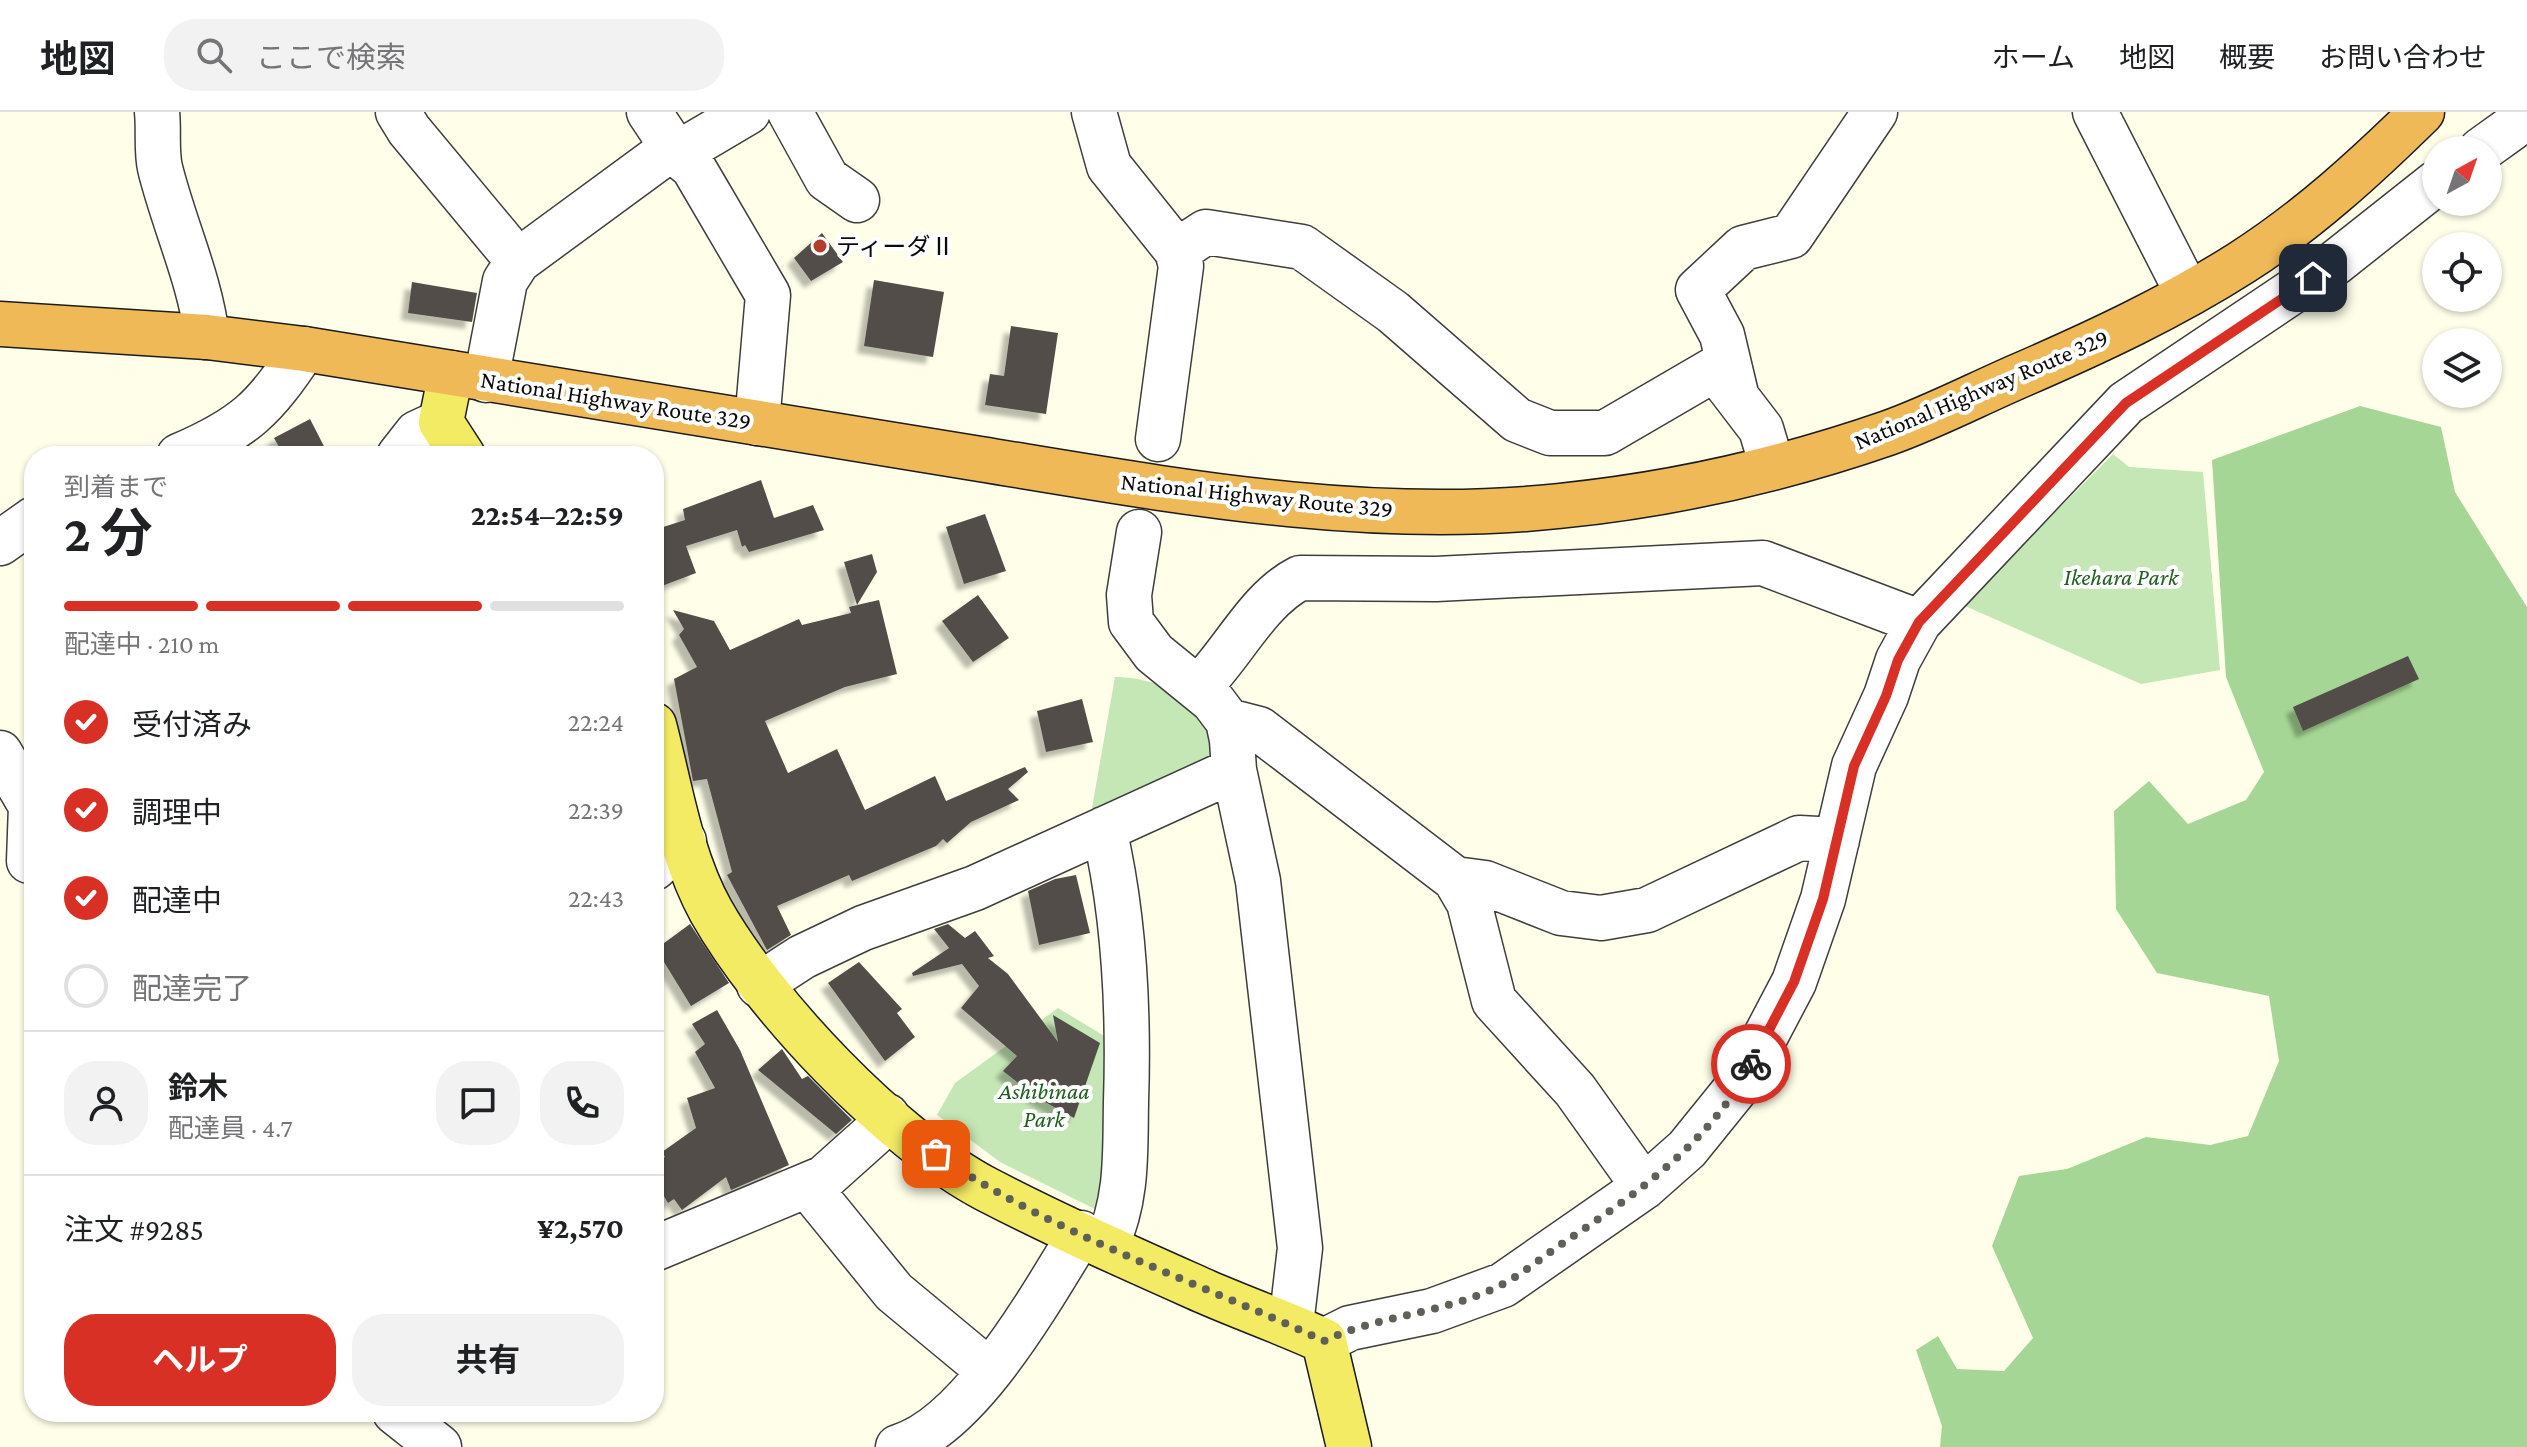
<!DOCTYPE html>
<html lang="ja">
<head>
<meta charset="utf-8">
<style>
  body { margin:0; font-family:"Crimson Pro","Noto Sans JP",serif; background:#f2f2f2; color:#202124; height:100vh; display:flex; flex-direction:column; font-size:30px; white-space:nowrap }
  * { box-sizing:border-box; margin:0 }
  p { font-size:26px; color:#757577 }
  .icon { flex:none; width:44px; height:44px; fill:none; stroke:currentColor; stroke-width:2; stroke-linecap:round; stroke-linejoin:round }
  .map { position:relative; flex:1; overflow:hidden }
  .details { position:absolute; left:24px; top:334px; width:640px; height:976px; display:flex; flex-direction:column; background:#fff; border-radius:32px; box-shadow:0 2px 6px #0004 }
  .details>* { flex:none }
  .needle { width:52px; rotate:40deg }
  .fabs { position:absolute; left:2422px; top:24px; display:grid; gap:16px }
  .fabs a { display:grid; place-items:center; width:80px; height:80px; border-radius:50%; background:#fff; box-shadow:0 2px 6px #0004; font-size:40px }
  .pin { position:absolute; display:grid; place-items:center; width:68px; height:68px; color:#fff; margin:-34px; border-radius:16px; box-shadow:0 4px 12px #0006 }
  .courier { position:absolute; display:grid; place-items:center; width:80px; height:80px; margin:-40px; border:6px solid #d93025; border-radius:50%; background:#fff; color:#222; box-shadow:0 2px 10px #0007 }
  .overview em { font-style:normal; font-weight:700 }
  .overview div { display:flex; flex-direction:column-reverse }
  .overview { display:flex; align-items:center; justify-content:space-between; height:136px; padding:0 40px }
  h1 { font-size:52px; font-weight:700; line-height:60px }
  .bar { display:grid; grid-template-columns:repeat(4,1fr); gap:12px 8px; align-content:center; height:96px; padding:0 40px }
  .bar i { height:10px; border-radius:6px; background:#e0e0e0 }
  .bar .on { background:#d93025 }
  .bar p { grid-column:span 4 }
  .line { display:flex; align-items:center; gap:20px; padding:0 40px; border-top:2px solid #e0e0e0 }
  .line div { flex:1 }
  .round { display:grid; place-items:center; flex:none; width:84px; height:84px; border-radius:32px; background:#f2f2f2 }
  ol { padding:0 40px; list-style:none }
  li { display:flex; align-items:center; gap:24px; height:88px }
  li p { margin-inline-start:auto }
  li .icon { padding:8px; border-radius:50%; background:#d93025; color:#fff; stroke-width:4 }
  li:last-child { color:#757577 }
  li i { width:44px; height:44px; border:4px solid #e0e0e0; border-radius:50% }
  .button { display:flex; gap:16px; margin-top:auto; padding:16px 40px }
  .button a { flex:1; height:92px; border-radius:32px; background:#d93025; color:#fff; font-size:32px; font-weight:700; line-height:92px; text-align:center }
  .button a+a { background:#f2f2f2; color:#202124 }
  header { display:flex; align-items:center; gap:48px; box-sizing:border-box; height:112px; padding:0 40px; background:#fff; border-bottom:2px solid #e0e0e0 }
  header strong { font-size:38px }
  nav { display:flex; gap:44px; margin-inline-start:auto; font-size:28px }
  .search { width:560px; height:72px; background:#f2f2f2; display:flex; align-items:center; gap:20px; box-sizing:border-box; padding:0 28px; border-radius:32px; color:#757577; font-size:30px }
  .map>svg:first-child { display:block }
  .green { fill:#c5e6b5 }
  .forest { fill:#a6d695 }
  .building { fill:#534e48; filter:url(#shadow) }
  .lines { fill:none; stroke-linecap:round; stroke-linejoin:round }
  .minor-casing { stroke:#3e3e3e; stroke-width:47 }
  .major-casing { stroke:#1c1c1c; stroke-width:47 }
  .highway-casing { stroke:#1c1c1c; stroke-width:47 }
  .minor { stroke:#fff; stroke-width:44 }
  .major { stroke:#f3eb64; stroke-width:44 }
  .highway { stroke:#efb957; stroke-width:44 }
  .done { stroke:#606059; stroke-width:8; stroke-dasharray:0 14.4 }
  .route { stroke:#d93025; stroke-width:10 }
  .poi-dot { fill:#b43d29; stroke:#fff; stroke-width:3 }
  .labels { text-anchor:middle; dominant-baseline:central; stroke-width:8; stroke-linejoin:round; paint-order:stroke }
  .poi-label { font-size:24px; fill:#0b0b0b; stroke:#fff; text-anchor:start }
  .street-label { font-size:24px; fill:#0b0b0b; stroke:#fff }
  .park-label { font-size:24px; font-style:italic; fill:#205f1f; stroke:#fff }
</style>
</head>
<body>
<header>
<strong>地図</strong>
<div class="search"><svg class="icon" aria-label="search" viewBox="0 0 24 24"><circle cx="10" cy="10" r="6"/><path d="M15 15l6 6"/></svg>ここで検索</div>
<nav><a>ホーム</a><a>地図</a><a>概要</a><a>お問い合わせ</a></nav>
</header>
<div class="map">
<svg width="2527" height="1335" viewBox="0 0 2527 1335">
  <defs>
    <filter id="shadow"><feDropShadow dx="-7" dy="7" stdDeviation="2" flood-color="#0004"/></filter>
  </defs>
  <rect width="100%" height="100%" fill="#fefee9"/>
  <!-- green -->
  <path class="green" d="M 2113,342 L 2129,355 L 2203,360 L 2220,558 L 2141,572 L 1963,493 Z
    M 1115,565 C 1141,565 1177,575 1197,594 C 1208,605 1215,631 1221,646 L 1089,713 Z
    M 1058,896 L 1116,931 L 1103,1101 L 1000,1050 L 937,1003 L 955,971 Z"/>
  <!-- forest -->
  <path class="forest" d="M 2360,294 L 2441,315 L 2455,380 L 2527,495 L 2527,1335 L 1940,1335 L 1942,1314 L 1916,1238 L 1938,1224 L 1957,1257 L 2004,1259 L 2033,1226 L 1992,1134 L 2019,1064 L 2067,1057 L 2146,1025 L 2210,1033 L 2248,1024 L 2279,949 L 2269,884 L 2157,861 L 2116,797 L 2114,699 L 2149,669 L 2188,712 L 2246,688 L 2264,660 L 2226,565 L 2212,348 Z"/>
  <!-- building -->
  <path class="building" d="M 822,121 L 843,150 L 811,169 L 794,146 Z
    M 874,168 L 944,180 L 933,245 L 864,234 Z
    M 412,170 L 477,181 L 472,210 L 408,201 Z
    M 1011,214 L 1058,221 L 1046,302 L 985,293 L 990,262 L 1004,264 Z
    M 310,307 L 329,344 L 284,344 L 274,326 Z
    M 761,368 L 774,406 L 813,393 L 824,418 L 749,440 L 745,433 L 742,435 L 737,418 L 686,434 L 696,461 L 654,477 L 654,418 L 685,408 L 683,397 Z
    M 985,402 L 1006,459 L 964,472 L 946,415 Z
    M 872,442 L 877,460 L 857,493 L 879,488 L 897,562 L 845,575 L 765,609 L 788,661 L 837,637 L 865,698 L 935,664 L 946,689 L 1025,655 L 1028,660 L 1008,677 L 1019,688 L 971,710 L 947,731 L 943,727 L 936,734 L 852,769 L 849,763 L 777,794 L 791,823 L 767,838 L 727,763 L 732,760 L 707,667 L 693,669 L 674,567 L 697,555 L 679,523 L 684,517 L 673,498 L 714,509 L 730,538 L 799,507 L 802,513 L 851,501 L 849,495 L 857,493 L 844,450 Z
    M 978,483 L 1009,526 L 973,550 L 942,509 Z
    M 2408,544 L 2419,567 L 2303,619 L 2293,595 Z
    M 1082,587 L 1093,630 L 1046,640 L 1037,599 Z
    M 1076,763 L 1090,821 L 1039,833 L 1028,779 L 1055,767 Z
    M 690,812 L 729,871 L 691,894 L 656,837 Z
    M 948,812 L 965,826 L 975,819 L 994,844 L 988,846 L 1008,862 L 1058,930 L 1053,903 L 1100,931 L 1074,1006 L 1036,985 L 1003,959 L 1017,944 L 961,896 L 979,874 L 962,852 L 913,864 L 912,861 L 949,836 L 934,817 Z
    M 859,850 L 902,897 L 897,901 L 915,925 L 885,949 L 828,871 Z
    M 717,898 L 740,938 L 789,1053 L 731,1078 L 726,1065 L 682,1098 L 674,1087 L 668,1091 L 654,1068 L 654,1051 L 665,1045 L 662,1040 L 696,1016 L 687,986 L 715,976 L 695,940 L 705,932 L 692,912 Z
    M 782,937 L 802,967 L 808,964 L 852,1008 L 836,1022 L 758,958 Z"/>
  <g class="lines">
    <defs>
      <path id="minor" d="M 157,0 C 159,18 156,38 160,56 C 174,113 200,167 207,225
        M 398,0 L 409,18 L 518,149
        M 649,0 L 677,42 L 693,55 L 768,183 L 757,311
        M 790,0 L 827,67 L 857,88
        M 1094,0 L 1109,54 L 1177,139 L 1181,154 L 1158,327
        M 2095,0 L 2188,182
        M 2481,38 L 2527,5
        M 677,42 L 748,0
        M 1177,139 L 1206,120 L 1302,135 L 1393,200 L 1517,308 L 1550,321 L 1605,321 L 1715,257 L 1761,317 L 1772,354
        M 486,268 L 505,169 L 518,149 L 672,36
        M 1736,282 L 1722,223 L 1698,178 L 1743,136 L 1791,124 L 1875,0
        M 179,344 C 245,316 265,296 304,237
        M 399,344 L 417,321 L 441,310
        M 1139,420 L 1129,483 L 1131,510 L 1154,541 L 1213,589 L 1228,609 L 1232,628 L 1234,658 L 1258,769 L 1300,1136 L 1291,1213
        M 0,431 L 34,407
        M 1198,576 C 1233,542 1257,488 1300,466 L 1436,467 L 1763,451 L 1919,510
        M 1228,609 L 1259,617 L 1455,767 L 1485,771 L 1561,801 L 1601,806 L 1647,798 L 1799,726 L 1837,728
        M 0,641 L 31,694 L 29,749
        M 1104,717 C 1125,807 1129,899 1126,990 C 1125,1041 1128,1086 1106,1134
        M 654,756 L 684,729
        M 1455,767 L 1469,791 L 1494,889 L 1575,978 L 1644,1075
        M 759,873 L 802,845 L 863,816 L 975,776 L 1234,658
        M 807,1073 L 894,1180 L 988,1258
        M 654,1137 L 824,1066 L 881,1015 L 887,1004
        M 1324,1229 L 1350,1216 L 1432,1199 L 1503,1173 L 1644,1075 L 1687,1037 L 1742,969 L 1794,870 L 1823,787 L 1854,654 L 1886,584 L 1898,548 L 1919,510 L 2126,291 L 2335,151 L 2436,71
        M 395,1300 L 439,1335
        M 898,1335 C 970,1314 1042,1184 1081,1121"/>
      <path id="major" d="M 451,261 L 441,310 L 463,344
        M 654,613 C 670,674 680,743 711,799 C 764,893 890,1026 986,1077 C 1057,1114 1132,1147 1206,1180 C 1245,1197 1285,1211 1324,1229 L 1349,1335"/>
      <path id="highway" d="M 0,212 L 207,225 L 304,237 C 529,272 754,310 980,347 C 1170,378 1366,415 1559,394 C 1669,383 1784,357 1888,321 C 1933,305 1977,282 2021,263 C 2097,230 2172,195 2241,151 C 2307,109 2366,55 2422,0"/>
    </defs>
    <!-- minor casing -->
    <use href="#minor" class="minor-casing"/>
    <!-- major casing -->
    <use href="#major" class="major-casing"/>
    <!-- highway casing -->
    <use href="#highway" class="highway-casing"/>
    <!-- minor -->
    <use href="#minor" class="minor"/>
    <!-- major -->
    <use href="#major" class="major"/>
    <!-- highway -->
    <use href="#highway" class="highway"/>
  </g>
  <g class="lines">
    <!-- done -->
    <path class="done" d="M 936,1042 C 1054,1123 1194,1168 1324,1229 C 1380,1202 1447,1202 1503,1172 C 1524,1161 1544,1144 1563,1131 C 1635,1083 1710,1031 1751,952"/>
    <!-- route -->
    <path class="route" d="M 1751,952 L 1794,870 L 1823,787 L 1854,654 L 1886,584 L 1898,548 L 1919,510 L 2126,291 L 2313,166"/>
  </g>
  <!-- markers -->
  <circle class="poi-dot" cx="820" cy="134" r="8"/>
  <g class="labels">
    <!-- poi labels -->
    <g class="poi-label">
      <text x="836" y="134">ティーダⅡ</text>
    </g>
    <!-- street labels -->
    <g class="street-label">
      <text transform="translate(1981 277) rotate(-23)">National Highway Route 329</text>
      <text transform="translate(616 288) rotate(9)">National Highway Route 329</text>
      <text transform="translate(1257 383) rotate(6)">National Highway Route 329</text>
    </g>
    <!-- park labels -->
    <g class="park-label">
      <text x="2121" y="464">Ikehara Park</text>
      <text x="1044" y="978">Ashibinaa<tspan x="1044" dy="28">Park</tspan></text>
    </g>
  </g>
</svg>
<div class="fabs">
<a><svg class="needle" viewBox="-14 -14 28 28"><path d="M0-13l5 13h-10z" fill="#e53935"/><path d="M0 13l5-13h-10z" fill="#757577"/></svg></a>
<a><svg class="icon" aria-label="locate" viewBox="0 0 24 24"><circle cx="12" cy="12" r="6"/><path d="M12 2v4M12 18v4M2 12h4M18 12h4"/></svg></a>
<a><svg class="icon" aria-label="layers" viewBox="0 0 24 24"><path d="M12 4l9 5-9 5-9-5zM3 14l9 5 9-5"/></svg></a>
</div>
<div class="pin" style="left:936px;top:1042px;background:#ea580c"><svg class="icon" aria-label="bag" viewBox="0 0 24 24"><path d="M5 8h14l-1 12H6zM9 8a3 3 0 0 1 6 0"/></svg></div>
<div class="pin" style="left:2313px;top:166px;background:#1f2937"><svg class="icon" aria-label="home" viewBox="0 0 24 24"><path d="M3 11l9-7 9 7M6 9v11h12V9"/></svg></div>
<div class="courier" style="left:1751px;top:952px"><svg class="icon" aria-label="bike" viewBox="0 0 24 24"><circle cx="6" cy="16" r="4"/><circle cx="18" cy="16" r="4"/><path d="M6 16l4-8h5l3 8M10 8l3 8H6M13 5h3"/></svg></div>
<section class="details">
<div class="overview"><div><h1>2 分</h1><p>到着まで</p></div><em>22:54–22:59</em></div>
<div class="bar"><i class="on"></i><i class="on"></i><i class="on"></i><i></i><p>配達中 · 210 m</p></div>
<ol>
<li><svg class="icon" aria-label="check" viewBox="0 0 24 24"><path d="M5 12l5 5 9-10"/></svg>受付済み<p>22:24</p></li>
<li><svg class="icon" aria-label="check" viewBox="0 0 24 24"><path d="M5 12l5 5 9-10"/></svg>調理中<p>22:39</p></li>
<li><svg class="icon" aria-label="check" viewBox="0 0 24 24"><path d="M5 12l5 5 9-10"/></svg>配達中<p>22:43</p></li>
<li><i></i>配達完了</li>
</ol>
<div class="line" style="height:144px"><a class="round"><svg class="icon" aria-label="person" viewBox="0 0 24 24"><circle cx="12" cy="8" r="4"/><path d="M4 21q1-7 8-7t8 7"/></svg></a><div><b>鈴木</b><p>配達員 · 4.7</p></div><a class="round"><svg class="icon" aria-label="chat" viewBox="0 0 24 24"><path d="M4 5h16v11H9l-5 4z"/></svg></a><a class="round"><svg class="icon" aria-label="phone" viewBox="0 0 24 24"><path d="M5 4h4l2 5-3 2q2 4 5 5l2-3 5 2v4C11 20 4 13 5 4z"/></svg></a></div>
<div class="line" style="height:104px"><div>注文 #9285</div><b>¥2,570</b></div>
<div class="button"><a>ヘルプ</a><a>共有</a></div>
</section>
</div>
</body>
</html>
